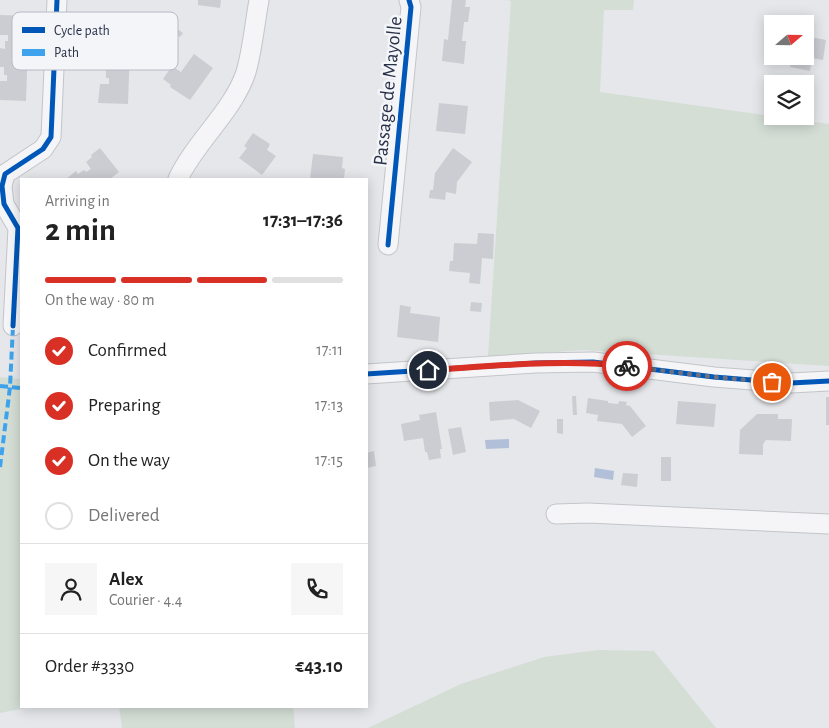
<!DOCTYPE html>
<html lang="en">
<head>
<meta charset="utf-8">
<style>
  body { margin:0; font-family:"Alegreya Sans",sans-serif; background:#f6f6f6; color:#222; height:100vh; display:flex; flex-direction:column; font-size:19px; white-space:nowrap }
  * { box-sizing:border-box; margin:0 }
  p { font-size:16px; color:#767676 }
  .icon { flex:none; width:28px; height:28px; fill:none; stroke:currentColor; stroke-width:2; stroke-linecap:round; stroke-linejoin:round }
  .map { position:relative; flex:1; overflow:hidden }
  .drawer { position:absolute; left:20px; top:178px; width:348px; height:530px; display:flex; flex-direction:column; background:#fff; border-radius:0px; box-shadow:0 2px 12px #0003 }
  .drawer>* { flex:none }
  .needle { width:32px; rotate:70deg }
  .buttons { position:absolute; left:764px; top:15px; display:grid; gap:10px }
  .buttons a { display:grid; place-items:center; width:50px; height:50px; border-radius:0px; background:#fff; box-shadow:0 2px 12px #0003; font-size:25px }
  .pin { position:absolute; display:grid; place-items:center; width:42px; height:42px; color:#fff; margin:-21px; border:2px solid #fff; border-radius:50%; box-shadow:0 1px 5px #0007 }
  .courier { position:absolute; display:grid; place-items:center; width:50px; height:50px; margin:-25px; border:4px solid #d93025; border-radius:50%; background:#fff; color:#222; box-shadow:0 1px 6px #0007 }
  .summary em { font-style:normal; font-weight:700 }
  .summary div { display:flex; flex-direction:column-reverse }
  .summary { display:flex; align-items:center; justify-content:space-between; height:85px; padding:0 25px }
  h1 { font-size:32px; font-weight:700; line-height:38px }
  .bar { display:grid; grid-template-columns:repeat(4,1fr); gap:8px 5px; align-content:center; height:60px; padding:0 25px }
  .bar i { height:6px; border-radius:4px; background:#e0e0e0 }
  .bar .active { background:#d93025 }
  .bar p { grid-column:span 4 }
  .line { display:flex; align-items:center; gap:12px; padding:0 25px; border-top:1px solid #e0e0e0 }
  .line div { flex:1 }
  .round { display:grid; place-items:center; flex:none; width:52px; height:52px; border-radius:0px; background:#f6f6f6 }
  ol { padding:0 25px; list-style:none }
  li { display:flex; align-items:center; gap:15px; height:55px }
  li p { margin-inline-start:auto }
  li .icon { padding:5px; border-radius:50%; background:#d93025; color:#fff; stroke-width:4 }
  li:last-child { color:#767676 }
  li i { width:28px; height:28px; border:2px solid #e0e0e0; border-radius:50% }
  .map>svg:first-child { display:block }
  .green { fill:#d4ded5 }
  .water { fill:#b1c0d8 }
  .building { fill:#cbcdd2 }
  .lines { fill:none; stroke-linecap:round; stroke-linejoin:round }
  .minor-casing { stroke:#c3c5c9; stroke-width:21 }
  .minor { stroke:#f5f5f7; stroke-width:19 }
  .quiet { stroke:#3ea3ec; stroke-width:4; stroke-dasharray:8 4; stroke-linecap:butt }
  .cycleway-casing { stroke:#f3f5f9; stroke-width:8 }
  .cycleway { stroke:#0057b8; stroke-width:5 }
  .done { stroke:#6b7180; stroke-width:5; stroke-dasharray:0 9 }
  .route { stroke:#d93025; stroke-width:6 }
  .labels { text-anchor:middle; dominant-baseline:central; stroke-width:5; stroke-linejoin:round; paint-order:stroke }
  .street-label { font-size:20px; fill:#293147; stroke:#f3f5f9 }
  .key { fill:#f3f5f9; stroke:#b6bac4; stroke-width:1 }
  .key-label { font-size:14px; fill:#293147 }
</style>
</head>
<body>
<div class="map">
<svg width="829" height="728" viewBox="0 0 829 728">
  <rect width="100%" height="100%" fill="#e5e7eb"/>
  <!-- green -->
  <path class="green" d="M 507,0 L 634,0 L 633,10 L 604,10 L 600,92 L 829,124 L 829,366 L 583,350 L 488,357 L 511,1 Z
    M 0,377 L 21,379 L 21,706 L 36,706 L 0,713 Z
    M 598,650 L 654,651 L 716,728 L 368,728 L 461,684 L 544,657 Z
    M 119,706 L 293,706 L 295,728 L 122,728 Z"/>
  <!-- water -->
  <path class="water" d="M 509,439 L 509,448 L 486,449 L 485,440 Z
    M 595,468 L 614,471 L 613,480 L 594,477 Z"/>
  <!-- building -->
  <path class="building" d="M 198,0 L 221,0 L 220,8 L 198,5 Z
    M 452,0 L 466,0 L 465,7 L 470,7 L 468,22 L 464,22 L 462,41 L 466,41 L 464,64 L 442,61 L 444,39 L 448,40 Z
    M 0,15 L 29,16 L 26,101 L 0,100 L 0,81 L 7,81 L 7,75 L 4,75 L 4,67 L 0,67 L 0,48 L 5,49 L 5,41 L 8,41 L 8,35 L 0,35 Z
    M 100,18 L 131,19 L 128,104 L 98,103 L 100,84 L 109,84 L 109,78 L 106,78 L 106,70 L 102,70 L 102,61 L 103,52 L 107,52 L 107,44 L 110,44 L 110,38 L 102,38 L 102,30 L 100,30 Z
    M 169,23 L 183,33 L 180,37 L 166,27 Z
    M 805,36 L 826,40 L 823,60 L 812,58 L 810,71 L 790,67 L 792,56 L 805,56 Z
    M 194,54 L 213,68 L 190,100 L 170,87 L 171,85 L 163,79 L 172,66 L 181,72 Z
    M 439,103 L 468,106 L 465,134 L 436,131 Z
    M 253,133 L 270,144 L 267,150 L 276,156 L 262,175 L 239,158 L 247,148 L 244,146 Z
    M 100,148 L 119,172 L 110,179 L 66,179 L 76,171 L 78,174 L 84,170 L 86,172 L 91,169 L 86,162 L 92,157 L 91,155 Z
    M 453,148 L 472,162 L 457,182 L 456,194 L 446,192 L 445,200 L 429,198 L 430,190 L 433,190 L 435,173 Z
    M 313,154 L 343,157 L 342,168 L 345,169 L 344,179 L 310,179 Z
    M 478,233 L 494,234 L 493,259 L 482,258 L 480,284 L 469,283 L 470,273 L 449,271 L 450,261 L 453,261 L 454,243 L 477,244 Z
    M 471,302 L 482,303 L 481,312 L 470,311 Z
    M 400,305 L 411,307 L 410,313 L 440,317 L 438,342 L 397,337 Z
    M 572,396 L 576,396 L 577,415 L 573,415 Z
    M 826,397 L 829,397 L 829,425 L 826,425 Z
    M 588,398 L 608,401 L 608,403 L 618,404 L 619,401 L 627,402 L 626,405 L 630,406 L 646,426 L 632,437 L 622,424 L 597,421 L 598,415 L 586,413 Z
    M 518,400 L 540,411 L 531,428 L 514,419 L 490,421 L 489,402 Z
    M 678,401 L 716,404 L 714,427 L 676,424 Z
    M 436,412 L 442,449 L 440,449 L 441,458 L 429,460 L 427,452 L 425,452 L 423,438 L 404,441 L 401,424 L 420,420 L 419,415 Z
    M 757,414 L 778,414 L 778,419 L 792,419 L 791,441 L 766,440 L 763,444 L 763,455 L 739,454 L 740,430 Z
    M 557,419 L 563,419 L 563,434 L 557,433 Z
    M 461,427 L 466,452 L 453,455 L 448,429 Z
    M 374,451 L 376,466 L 366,468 L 366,453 Z
    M 661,457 L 671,457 L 671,481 L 661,481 Z
    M 623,473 L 638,474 L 637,487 L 621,485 Z"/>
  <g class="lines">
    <defs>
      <path id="minor" d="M 178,179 C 195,142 234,110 246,72 C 252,52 255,22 259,0
        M 388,245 L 411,7 L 409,0
        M 13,326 L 18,228 L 4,204 L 2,186 L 5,174 L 43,149 L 51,137 L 57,0
        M 366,374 L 536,363 L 593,362 L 714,377 L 791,383 L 829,381
        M 556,514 L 588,513 L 829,524"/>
    </defs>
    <!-- minor casing -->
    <use href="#minor" class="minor-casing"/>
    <!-- minor -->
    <use href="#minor" class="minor"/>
    <!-- quiet -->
    <path class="quiet" d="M 0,386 L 21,388
      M 0,467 L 10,387 L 13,326"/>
    <defs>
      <path id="cycleway" d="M 388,245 L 411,7 L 409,0
        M 13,326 L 18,228 L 4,204 L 2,186 L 5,174 L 43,149 L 51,137 L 57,0
        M 366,374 L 536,363 L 593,362 L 714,377 L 791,383 L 829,381"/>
    </defs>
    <!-- cycleway casing -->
    <use href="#cycleway" class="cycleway-casing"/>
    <!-- cycleway -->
    <use href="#cycleway" class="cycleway"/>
  </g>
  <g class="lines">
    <!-- done -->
    <path class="done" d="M 627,366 L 714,377 L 772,382"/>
    <!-- route -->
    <path class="route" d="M 428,370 C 495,366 561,359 627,366"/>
  </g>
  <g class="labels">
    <!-- street labels -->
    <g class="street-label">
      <text transform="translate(388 91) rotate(-84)">Passage de Mayolle</text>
    </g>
  </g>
  <!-- legend -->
  <rect x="12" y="12" width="166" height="58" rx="8" class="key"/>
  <rect x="22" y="27" width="23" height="6" fill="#0057b8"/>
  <rect x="22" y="49" width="23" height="7" fill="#3ea3ec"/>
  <g class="key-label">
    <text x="54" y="35">Cycle path</text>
    <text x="54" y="57">Path</text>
  </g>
</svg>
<div class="buttons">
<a><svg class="needle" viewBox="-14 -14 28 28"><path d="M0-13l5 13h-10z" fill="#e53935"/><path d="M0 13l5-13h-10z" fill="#767676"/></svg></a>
<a><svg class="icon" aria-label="layers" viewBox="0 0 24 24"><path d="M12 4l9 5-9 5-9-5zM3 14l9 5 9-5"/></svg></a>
</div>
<div class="pin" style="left:772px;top:382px;background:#ea580c"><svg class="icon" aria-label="bag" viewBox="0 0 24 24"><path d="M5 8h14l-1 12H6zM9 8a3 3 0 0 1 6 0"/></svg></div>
<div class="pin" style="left:428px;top:370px;background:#1f2937"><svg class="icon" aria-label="home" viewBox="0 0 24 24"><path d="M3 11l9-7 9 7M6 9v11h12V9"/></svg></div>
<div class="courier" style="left:627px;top:366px"><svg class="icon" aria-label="bike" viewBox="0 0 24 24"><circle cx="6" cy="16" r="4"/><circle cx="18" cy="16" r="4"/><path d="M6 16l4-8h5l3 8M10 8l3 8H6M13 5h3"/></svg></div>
<section class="drawer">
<div class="summary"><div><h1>2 min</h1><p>Arriving in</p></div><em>17:31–17:36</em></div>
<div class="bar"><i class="active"></i><i class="active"></i><i class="active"></i><i></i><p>On the way · 80 m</p></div>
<ol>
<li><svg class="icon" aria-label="check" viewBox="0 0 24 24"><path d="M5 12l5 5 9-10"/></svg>Confirmed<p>17:11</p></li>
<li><svg class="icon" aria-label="check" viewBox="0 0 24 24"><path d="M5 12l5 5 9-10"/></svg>Preparing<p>17:13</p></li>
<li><svg class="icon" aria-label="check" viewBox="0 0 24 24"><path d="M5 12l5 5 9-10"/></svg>On the way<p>17:15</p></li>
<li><i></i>Delivered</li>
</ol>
<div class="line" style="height:90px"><a class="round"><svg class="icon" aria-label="person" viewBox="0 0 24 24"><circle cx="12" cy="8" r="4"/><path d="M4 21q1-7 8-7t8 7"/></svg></a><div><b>Alex</b><p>Courier · 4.4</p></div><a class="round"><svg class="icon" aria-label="phone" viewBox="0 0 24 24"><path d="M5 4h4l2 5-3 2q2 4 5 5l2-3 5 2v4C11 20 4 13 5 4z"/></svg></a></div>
<div class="line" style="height:65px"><div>Order #3330</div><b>€43.10</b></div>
</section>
</div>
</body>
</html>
